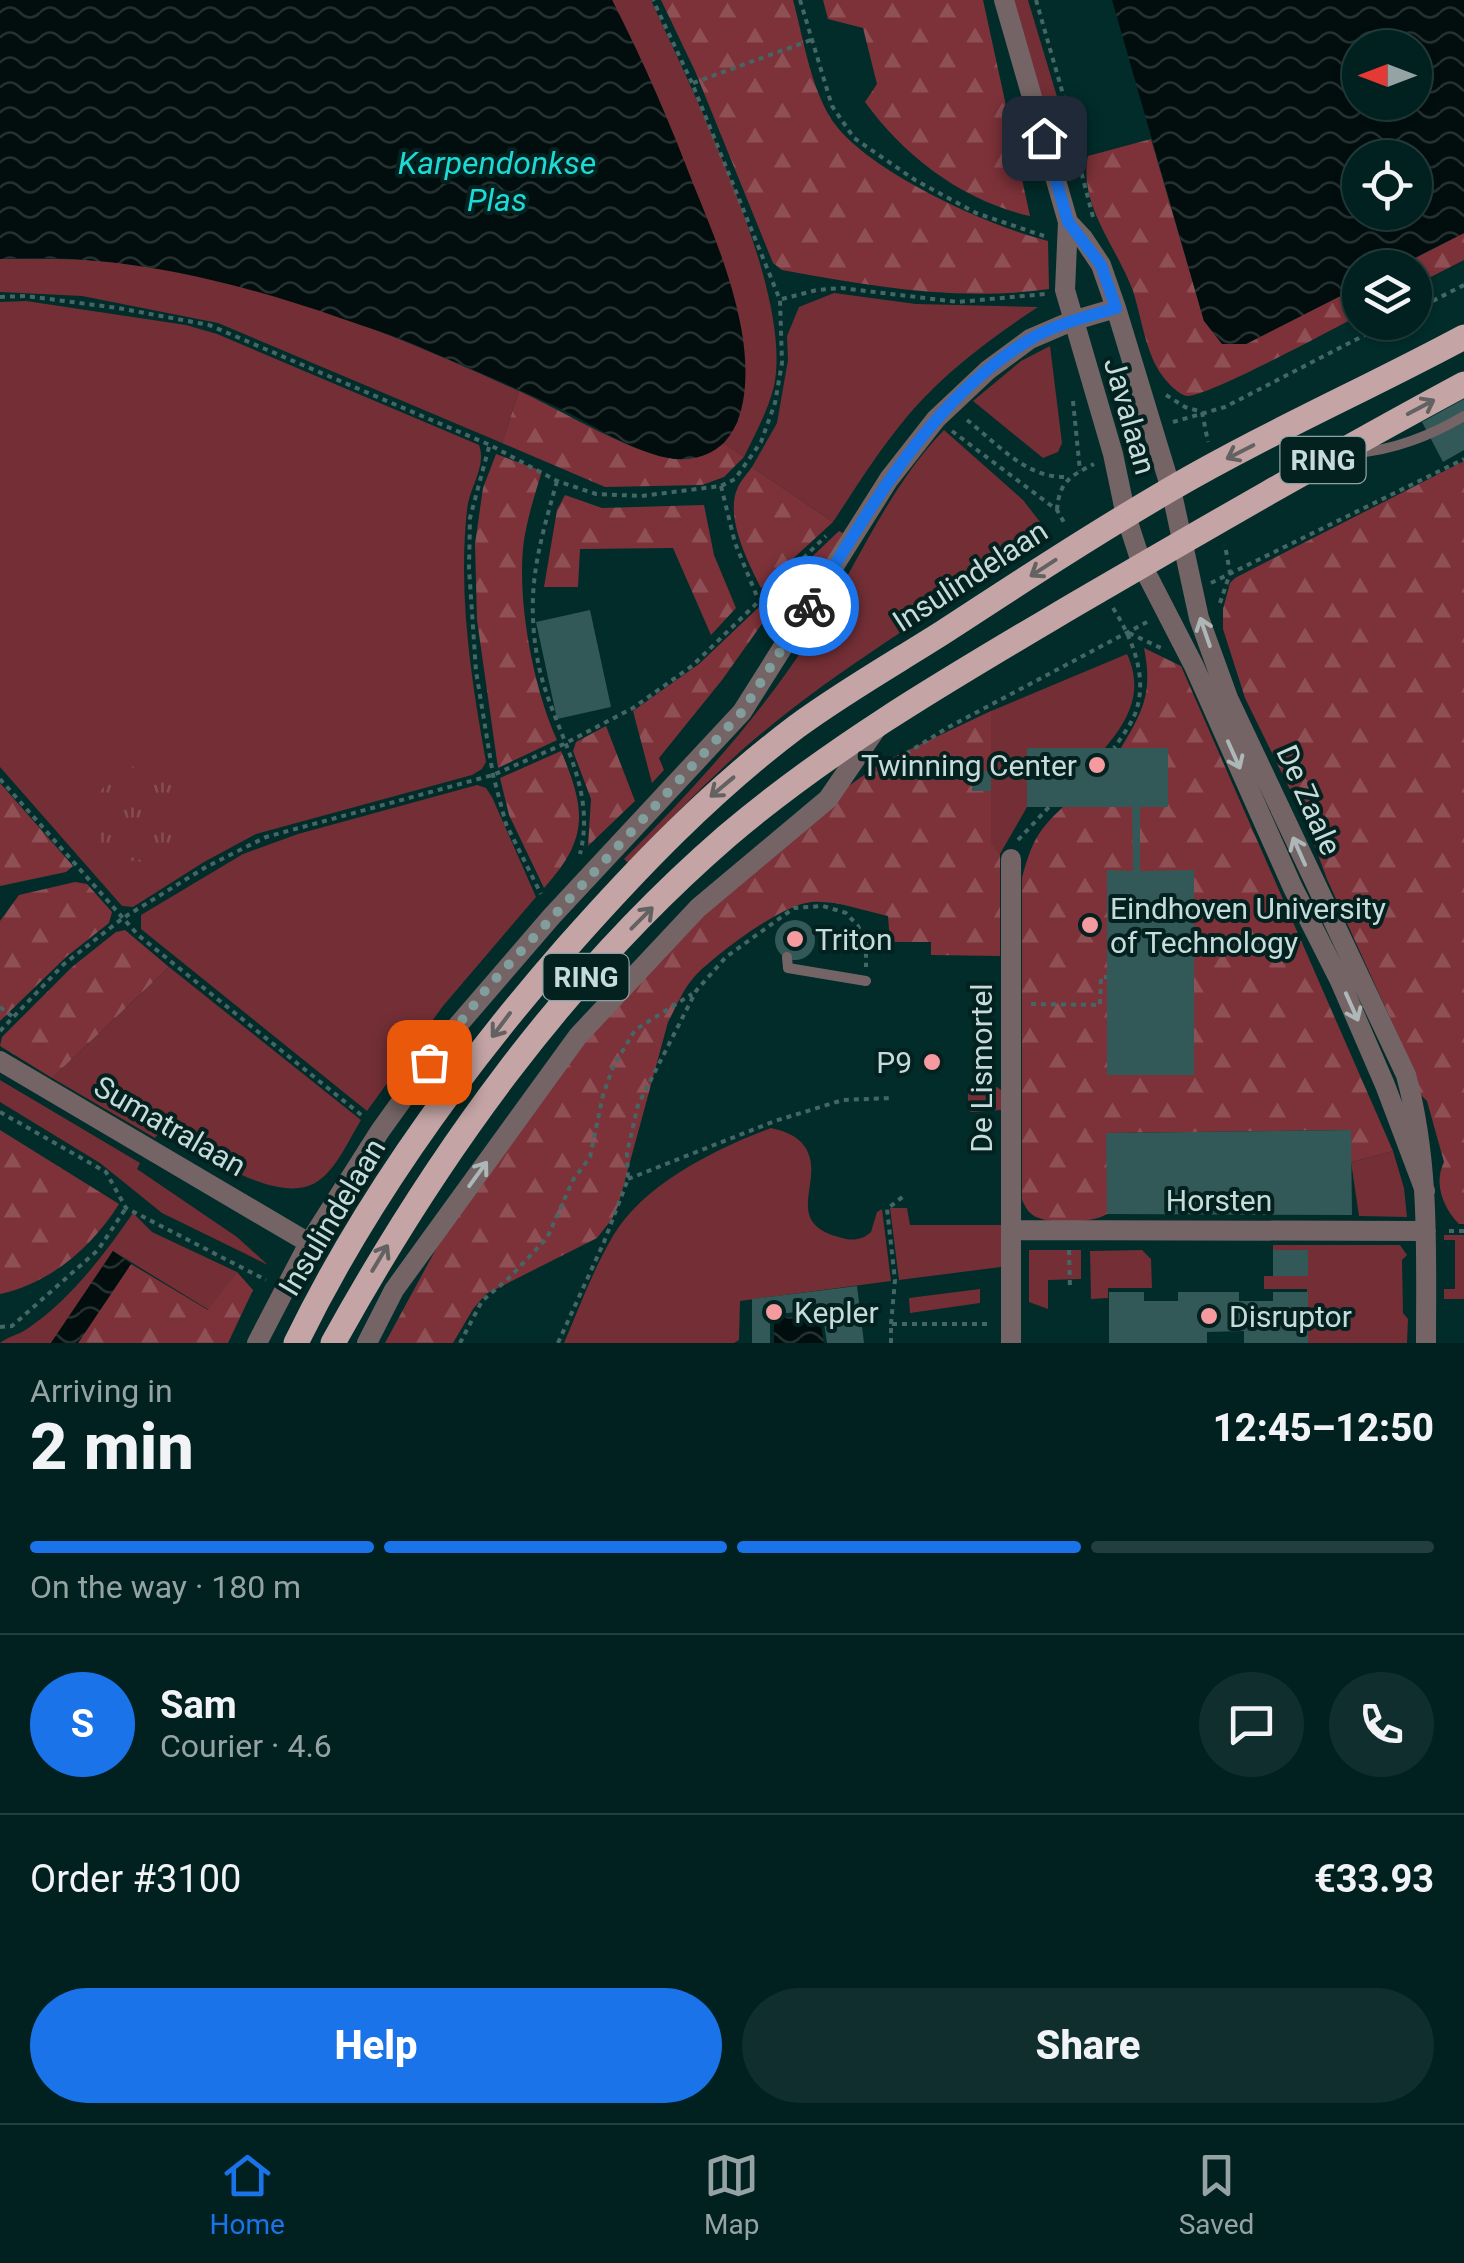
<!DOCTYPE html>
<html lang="en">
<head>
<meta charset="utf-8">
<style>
  body { margin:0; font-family:Roboto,sans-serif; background:#0f2e2d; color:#f1f3f6; height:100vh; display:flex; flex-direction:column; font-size:38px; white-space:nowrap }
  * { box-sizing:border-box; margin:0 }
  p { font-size:32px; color:#96a3a5 }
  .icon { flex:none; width:55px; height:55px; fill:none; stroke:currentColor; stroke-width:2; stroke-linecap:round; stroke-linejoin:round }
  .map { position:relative; height:1343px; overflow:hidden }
  .side { display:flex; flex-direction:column; background:#012120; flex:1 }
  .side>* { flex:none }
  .needle { width:65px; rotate:270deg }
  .fabs { position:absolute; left:1342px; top:30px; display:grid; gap:20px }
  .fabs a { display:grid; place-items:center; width:90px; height:90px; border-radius:50%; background:#012120; box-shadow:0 2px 8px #0004,0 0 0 2px #233e3e; font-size:50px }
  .pin { position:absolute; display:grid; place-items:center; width:85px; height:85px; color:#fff; margin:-42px; border-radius:20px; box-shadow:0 5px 15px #0006 }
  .courier { position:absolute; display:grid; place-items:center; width:100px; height:100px; margin:-50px; border:8px solid #1a73e8; border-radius:50%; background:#fff; color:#222; box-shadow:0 2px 12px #0007 }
  .overview em { font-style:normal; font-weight:800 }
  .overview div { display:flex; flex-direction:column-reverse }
  .overview { display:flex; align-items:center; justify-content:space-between; height:170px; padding:0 30px }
  h1 { font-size:65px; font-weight:800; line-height:75px }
  .bar { display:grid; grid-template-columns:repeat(4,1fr); gap:15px 10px; align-content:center; height:120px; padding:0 30px }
  .bar i { height:12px; border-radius:8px; background:#233e3e }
  .bar .selected { background:#1a73e8 }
  .bar p { grid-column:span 4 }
  .line { display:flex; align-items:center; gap:25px; padding:0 30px; border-top:2px solid #233e3e }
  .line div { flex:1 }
  .round { display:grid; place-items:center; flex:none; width:105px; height:105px; border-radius:52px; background:#0f2e2d }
  .primary-button { display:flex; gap:20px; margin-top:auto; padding:20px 30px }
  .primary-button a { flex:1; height:115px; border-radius:60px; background:#1a73e8; color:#fff; font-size:40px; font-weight:800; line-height:115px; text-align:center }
  .primary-button a+a { background:#0f2e2d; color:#f1f3f6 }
  .menu { display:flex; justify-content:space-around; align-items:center; height:140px; border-top:2px solid #233e3e; background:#012120; font-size:28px; color:#96a3a5 }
  .menu a { display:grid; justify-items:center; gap:5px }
  .menu .selected { color:#1a73e8 }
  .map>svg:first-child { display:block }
  .grass { fill:#732f35 }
  .forest { fill:url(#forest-firs) }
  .park { fill:url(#park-tufts) }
  .water { fill:url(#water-waves); fill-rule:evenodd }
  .building { fill:#325957 }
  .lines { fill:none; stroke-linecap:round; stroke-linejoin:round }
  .path { stroke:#446766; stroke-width:4; stroke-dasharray:5 5; stroke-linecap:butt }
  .lane { stroke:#746465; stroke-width:10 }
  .street { stroke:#746465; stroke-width:20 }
  .primary { stroke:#c4a4a4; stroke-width:25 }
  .oneway { stroke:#636262 }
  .oneway2 { stroke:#adb7b7 }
  .done { stroke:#819e9c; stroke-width:10; stroke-dasharray:0 18 }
  .route { stroke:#1a73e8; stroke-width:12 }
  .poi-dot { fill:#f59b9f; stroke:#02211f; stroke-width:4 }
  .labels { text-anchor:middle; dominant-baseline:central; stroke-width:8; stroke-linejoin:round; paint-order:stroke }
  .shield { fill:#02211f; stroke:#8ba3a2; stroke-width:2.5 }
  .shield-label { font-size:28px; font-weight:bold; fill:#c6dbda }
  .street-label { font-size:30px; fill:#c6dbda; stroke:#02211f }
  .poi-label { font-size:30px; fill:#c6dbda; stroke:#02211f; text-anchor:start }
  .water-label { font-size:32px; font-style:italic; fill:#1fd9d4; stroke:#02211f }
</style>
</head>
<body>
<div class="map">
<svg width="1464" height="1343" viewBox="0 0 1464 1343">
  <defs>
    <pattern id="forest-firs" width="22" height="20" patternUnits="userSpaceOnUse" patternTransform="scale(2.5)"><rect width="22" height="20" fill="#7d3239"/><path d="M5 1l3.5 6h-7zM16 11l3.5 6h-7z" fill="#8e4f55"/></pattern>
    <pattern id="park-tufts" width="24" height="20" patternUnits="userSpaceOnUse" patternTransform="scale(2.5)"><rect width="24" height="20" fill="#732f35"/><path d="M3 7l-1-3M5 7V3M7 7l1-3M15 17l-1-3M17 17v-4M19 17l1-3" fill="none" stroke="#854d52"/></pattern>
    <pattern id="water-waves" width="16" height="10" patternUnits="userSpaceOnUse" patternTransform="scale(2.5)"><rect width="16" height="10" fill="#020e0e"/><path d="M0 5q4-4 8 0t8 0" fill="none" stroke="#253030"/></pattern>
  </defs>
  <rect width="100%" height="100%" fill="#012c2a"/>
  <!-- grass -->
  <path class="grass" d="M 612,0 L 651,0 C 692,91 794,291 774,386 C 768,411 755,434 744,457 L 724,443 L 738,421 L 715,240 L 656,93 Z
    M 1013,0 L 1028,0 L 1076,160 L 1062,164 Z
    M 0,259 C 38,259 76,258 114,262 C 256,277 391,333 519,391 L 502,443 L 218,323 L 82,296 L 0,292 Z
    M 834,293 L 916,304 L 1038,307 C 985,342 933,381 894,433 C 872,461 853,492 833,522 L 752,467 L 777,423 L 788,360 L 787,336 L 799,307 Z
    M 26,301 L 186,325 L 217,334 L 479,445 C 487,467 469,487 467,510 C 458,596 471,678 486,762 L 482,769 L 472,775 L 256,834 L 204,862 L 133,907 L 122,906 L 0,767 L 0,302 Z
    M 1050,346 L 1062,443 L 1058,452 L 1043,458 L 973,401 L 1021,361 Z
    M 944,430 L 1023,500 L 1051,536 C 947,604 836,668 742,750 C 702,786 665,825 628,863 L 624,859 C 695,788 762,714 816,629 C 859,562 888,488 944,430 Z
    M 1127,654 C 1144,691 1129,720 1105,748 L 1027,749 L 1027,807 L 1000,854 L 991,845 L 991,711 Z
    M 477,785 L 486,788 L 492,797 L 536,897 L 443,1006 L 367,1111 L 141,929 L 141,915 L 243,854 L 298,834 Z
    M 169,967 L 361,1120 C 350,1138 338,1165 322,1178 C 283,1213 199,1150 161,1130 L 155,1138 L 52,1078 Z
    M 0,1080 L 140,1163 L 137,1169 L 237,1237 L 268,1265 L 162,1213 L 100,1163 L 0,1102 Z
    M 973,1087 L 997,1087 L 1001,1090 L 1001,1110 L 971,1112 L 968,1110 L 968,1091 Z
    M 771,1128 C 784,1131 797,1135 805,1147 C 827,1180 779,1223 842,1238 C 854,1241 862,1240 871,1232 L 877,1212 L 882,1209 L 891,1281 L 740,1301 L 739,1340 L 734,1343 L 564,1343 C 579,1308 593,1270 613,1236 C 643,1184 717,1148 771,1128 Z
    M 1393,1151 L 1404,1188 L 1407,1217 L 1359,1216 L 1351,1162 Z
    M 890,1208 L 907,1208 L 910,1225 L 1001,1225 L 1001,1267 L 899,1280 Z
    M 133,1213 L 152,1232 L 237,1272 L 209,1310 L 113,1251 L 51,1343 L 0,1343 C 7,1337 18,1335 27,1329 C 70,1300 104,1255 133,1213 Z
    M 1444,1235 L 1464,1235 L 1464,1299 L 1444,1299 L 1444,1289 L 1455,1289 L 1455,1240 L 1444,1240 Z
    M 1273,1245 L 1400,1245 L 1407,1255 L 1402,1260 L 1403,1313 L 1408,1319 L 1407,1343 L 1307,1343 L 1307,1289 L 1264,1289 L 1264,1276 L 1308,1276 L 1308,1250 L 1273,1250 Z
    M 1029,1250 L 1081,1250 L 1081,1279 L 1048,1280 L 1048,1309 L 1029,1302 Z
    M 1142,1250 L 1151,1259 L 1152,1288 L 1108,1288 L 1108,1298 L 1091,1299 L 1090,1251 Z
    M 980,1289 L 980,1303 L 910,1313 L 909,1298 Z"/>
  <!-- forest -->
  <path class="forest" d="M 661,0 L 793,0 C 803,37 810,84 830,117 C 861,169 990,227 1048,241 L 1049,289 C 959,302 870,286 782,270 L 773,263 L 695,71 Z
    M 823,0 L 983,0 L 1030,216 C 963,201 905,157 865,102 L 877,84 L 863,28 L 828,19 Z
    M 1151,139 L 1204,321 L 1246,344 L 1360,286 L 1360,315 C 1335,328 1205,398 1187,396 C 1177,394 1165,380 1159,371 C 1145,348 1141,316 1133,291 C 1117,247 1078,205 1088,156 Z
    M 1464,233 L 1464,260 L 1415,285 L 1415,268 L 1396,268 Z
    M 519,391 C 560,409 638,458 680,459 C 695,459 712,452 724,443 L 744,457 L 724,477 L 702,485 L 605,487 L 502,443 Z
    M 496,454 L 542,471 C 535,494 528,516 524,540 C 516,598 533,687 557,740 L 498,768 L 477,620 L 475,544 L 483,488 Z
    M 1464,461 L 1464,1224 L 1459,1224 C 1444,1209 1433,1184 1444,1162 L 1427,1101 L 1420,1094 L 1406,1053 L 1327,879 L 1305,820 L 1245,698 L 1223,629 L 1223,609 L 1230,583 L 1235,578 Z
    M 752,467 L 833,522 L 761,588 C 748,562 724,516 738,487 C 741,480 748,473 752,467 Z
    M 565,495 L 602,508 L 704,505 L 714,555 L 736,608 L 711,635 L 673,548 L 580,549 L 578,587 L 544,587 L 557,510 Z
    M 839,531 L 843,533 L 806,599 L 781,597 L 722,680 L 659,758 L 664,770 L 652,783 L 633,711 L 699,664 Z
    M 1144,648 L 1181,666 L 1393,1151 L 1351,1162 L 1351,1130 L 1107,1133 L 1107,1214 C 1093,1223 1055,1224 1039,1218 C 1029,1215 1026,1208 1022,1200 L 1022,878 C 1031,844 1037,831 1063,807 L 1167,807 L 1121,748 C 1143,711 1153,693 1144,648 Z
    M 991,711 L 991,844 L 1000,854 L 1000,956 L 931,955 L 931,942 L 890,942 L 888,916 C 864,911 836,900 812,902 C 782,904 716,954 695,976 C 683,989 676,1007 668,1022 L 618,1206 L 612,1219 L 597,1238 L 486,1294 L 473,1309 L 453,1343 L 385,1343 L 493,1144 L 649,958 L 826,802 L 881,763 Z
    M 606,726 L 635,801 L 588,846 L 591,799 L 573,751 L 576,742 Z
    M 561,751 C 586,810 589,839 544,888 L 509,815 L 500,778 Z
    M 0,783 L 73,866 L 66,872 L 0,886 Z
    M 75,882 L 87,884 L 112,912 L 109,923 L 66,957 L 0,1021 L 0,921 L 19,895 Z
    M 125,930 L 169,967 L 52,1078 L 0,1046 L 2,1037 L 72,967 L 116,932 Z
    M 0,1130 L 119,1204 C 92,1247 51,1283 0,1294 Z
    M 131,1264 L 208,1310 L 237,1272 L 253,1290 L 228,1343 L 78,1343 Z"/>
  <!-- park -->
  <path class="park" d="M 133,766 L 181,787 L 182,843 C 133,890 69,838 102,789 C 110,778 122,773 133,766 Z"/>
  <!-- water -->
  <path class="water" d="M 0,0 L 612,0 C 643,60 670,123 694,186 C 712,230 731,276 740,322 C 750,370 753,452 688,459 C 650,463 597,427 563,410 C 515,387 466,367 418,346 C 393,335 366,327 340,318 C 231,280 116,252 0,259 Z
    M 1112,0 L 1464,0 L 1464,233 L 1396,267 L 1360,268 L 1360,286 L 1246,344 L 1222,344 L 1204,321 ZM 1360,48 L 1415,48 L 1415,102 L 1360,102 ZM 1360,158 L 1415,158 L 1415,212 L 1360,212 Z
    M 113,1251 L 131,1264 L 78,1343 L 51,1343 Z
    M 819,1313 L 824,1343 L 774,1343 L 774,1319 Z"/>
  <!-- building -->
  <path class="building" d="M 1464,399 L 1464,450 L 1443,462 L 1422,422 Z
    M 590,610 L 611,707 L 557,719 L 536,622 Z
    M 1027,748 L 1168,748 L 1168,807 L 1140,807 L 1140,871 L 1194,870 L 1194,1075 L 1107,1075 L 1107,870 L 1133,871 L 1132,807 L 1027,807 Z
    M 972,771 L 991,771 L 991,791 L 972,791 Z
    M775 940a20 20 0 1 1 40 0a20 20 0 1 1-40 0Z
    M 1351,1130 L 1352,1215 L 1107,1214 L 1106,1133 Z
    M 1273,1250 L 1308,1250 L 1308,1276 L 1273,1276 Z
    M 857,1286 L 864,1343 L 827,1343 L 822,1309 L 770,1315 L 770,1343 L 752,1343 L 752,1299 Z
    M 1109,1292 L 1144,1292 L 1144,1301 L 1178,1301 L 1178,1292 L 1239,1292 L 1239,1301 L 1273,1301 L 1273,1292 L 1308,1292 L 1308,1343 L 1244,1343 L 1244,1331 L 1207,1332 L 1207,1343 L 1109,1343 Z"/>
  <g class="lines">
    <!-- path -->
    <path class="path" d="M 800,0 L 832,106 L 854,138 L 915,180 L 976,213 L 1044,236
      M 1036,0 L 1083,164 L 1082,175 L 1093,217
      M 693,83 L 811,40
      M 0,297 L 26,296 L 118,308 L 209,325 L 490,445 L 557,481 L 596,494 L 641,496 L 721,486 L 735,479 L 761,442 L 775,403 L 782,363 L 780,300 L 692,83 L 653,0
      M 782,299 L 817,290 L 841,288 L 958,302 L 1045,294
      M 1415,310 L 1464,285
      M 1166,395 L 1185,407 L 1202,412
      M 1073,401 L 1080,471
      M 1202,412 L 1208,442
      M 967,420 C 998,444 1026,479 1068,477
      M 1173,422 L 1225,407 L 1390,322
      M 952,431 L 1057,510 L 1066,526
      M 489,447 L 470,518 L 469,568 L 476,671 L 493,775 L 506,824 L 541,894
      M 557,481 C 538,549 525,591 538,662 C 551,729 598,783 580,854
      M 721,486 L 735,543 L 758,599
      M 1057,510 C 1059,482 1070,476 1094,464
      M 1211,583 L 1464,459
      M 1220,603 L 1230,573 L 1225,545
      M 1113,608 C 1132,638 1149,678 1135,714 C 1130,726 1121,738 1114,748
      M 1129,633 L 1161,648
      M 872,775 L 947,728 L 1147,622
      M 0,779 L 138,935 L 365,1118
      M 1018,840 L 1049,807
      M 1031,1004 L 1100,1005 L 1101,977 L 1107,977
      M 0,1007 L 13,1017
      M 0,1031 L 64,964 L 123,918 L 206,867 L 266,837 L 493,775 L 564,744 L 633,708 L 692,666 L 826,536
      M 0,1112 L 106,1172 L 126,1208 L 266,1280
      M 628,1179 L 775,1121 L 843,1100 L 893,1098
      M 1449,1231 L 1464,1231
      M 1069,1250 L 1070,1290
      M 891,1324 L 895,1280 L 887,1209 L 905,1195
      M 0,1327 L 12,1326 L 98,1250 L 126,1208
      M 460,1343 L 482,1301 L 509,1278 L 547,1238 L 573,1180 L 590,1157 L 603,1095 L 613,1067 L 635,1030 L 692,994
      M 558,1343 L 604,1242 L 628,1179 L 627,1153 L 638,1105 L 696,991 L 726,957 L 794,908 L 823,906 L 846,913 L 858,926 L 866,943 L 866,967
      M 891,1343 L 891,1324 L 987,1324"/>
    <!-- lane -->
    <path class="lane" d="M 1354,453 C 1392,451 1432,435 1464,416
      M 787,957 L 788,968 L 866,981"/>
    <!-- street -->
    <path class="street" d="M 1004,0 L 1068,222 L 1065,290 L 1113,454 L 1126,516 L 1142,565 L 1194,666 L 1293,888 L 1340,981 L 1385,1085 L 1425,1191
      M 1068,222 L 1083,238 L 1101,265 L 1116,308 L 1171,489 L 1199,618 L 1228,698 L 1406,1075 C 1430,1163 1426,1253 1426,1343
      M 1011,859 L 1011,1343
      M 0,1061 L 309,1243
      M 1011,1230 L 1426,1231
      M 257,1343 L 309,1243 L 380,1131 L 446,1039 L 552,916 L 742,712 L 889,479 L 936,419 L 988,370 L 1030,339 L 1072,321 L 1116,308
      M 367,1343 L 394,1290 L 578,1036 L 698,908 L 828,799 L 876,729"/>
    <!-- primary -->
    <path class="primary" d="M 296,1343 C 366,1199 463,1066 568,946 C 638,867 711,791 796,727 C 842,693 893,664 942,633 C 1017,584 1092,535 1169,490 C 1265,434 1367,389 1464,337
      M 333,1343 C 437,1155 563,978 727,836 C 834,745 954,676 1074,605 C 1203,530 1332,455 1464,384"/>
  </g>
  <!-- one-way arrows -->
  <defs><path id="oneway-shaft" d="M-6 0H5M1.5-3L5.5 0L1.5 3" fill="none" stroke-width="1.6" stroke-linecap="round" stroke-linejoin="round" transform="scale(2.5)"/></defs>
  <g class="oneway">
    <use href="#oneway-shaft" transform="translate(1421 407) rotate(-28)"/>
    <use href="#oneway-shaft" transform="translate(1240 452) rotate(153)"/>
    <use href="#oneway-shaft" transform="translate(1043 568) rotate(147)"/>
    <use href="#oneway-shaft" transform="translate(722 787) rotate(140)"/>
    <use href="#oneway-shaft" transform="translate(642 918) rotate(-45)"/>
    <use href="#oneway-shaft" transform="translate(501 1025) rotate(127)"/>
    <use href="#oneway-shaft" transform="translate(380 1258) rotate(-59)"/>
  </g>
  <g class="oneway2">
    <use href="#oneway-shaft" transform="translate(1205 632) rotate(-109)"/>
    <use href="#oneway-shaft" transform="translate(1234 755) rotate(66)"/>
    <use href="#oneway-shaft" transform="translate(1299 851) rotate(-114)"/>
    <use href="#oneway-shaft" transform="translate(1352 1007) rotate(66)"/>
    <use href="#oneway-shaft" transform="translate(478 1174) rotate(-54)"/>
  </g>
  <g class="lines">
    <!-- done -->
    <path class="done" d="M 429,1062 L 488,987 L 742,712 L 809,606"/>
    <!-- route -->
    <path class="route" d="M 809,606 C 871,509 928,401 1029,340 C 1055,324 1087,317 1116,308 L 1101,265 L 1068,222 L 1044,138"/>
  </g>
  <!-- markers -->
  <g class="poi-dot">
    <circle cx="1097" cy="765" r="10"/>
    <circle cx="1090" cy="925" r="10"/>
    <circle cx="795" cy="939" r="10"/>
    <circle cx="932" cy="1062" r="10"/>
    <circle cx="774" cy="1312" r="10"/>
    <circle cx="1209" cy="1316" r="10"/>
  </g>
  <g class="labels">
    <!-- shield labels -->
    <g class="shield">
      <rect x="1280.5" y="437" width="85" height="46" rx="8"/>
      <rect x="543.5" y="954" width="85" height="46" rx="8"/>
    </g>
    <g class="shield-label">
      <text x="1323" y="460">RING</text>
      <text x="586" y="977">RING</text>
    </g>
    <!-- street labels -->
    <g class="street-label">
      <text transform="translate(1130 416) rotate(74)">Javalaan</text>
      <text transform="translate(970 576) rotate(-33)">Insulindelaan</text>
      <text transform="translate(1309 800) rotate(66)">De Zaale</text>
      <text transform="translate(981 1068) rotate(-90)">De Lismortel</text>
      <text transform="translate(170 1126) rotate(30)">Sumatralaan</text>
      <text x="1219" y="1200">Horsten</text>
      <text transform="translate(332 1217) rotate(-59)">Insulindelaan</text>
    </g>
    <!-- poi labels -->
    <g class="poi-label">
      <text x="1077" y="765" text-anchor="end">Twinning Center</text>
      <text x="1110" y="908">Eindhoven University<tspan x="1110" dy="34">of Technology</tspan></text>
      <text x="815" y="939">Triton</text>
      <text x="912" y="1062" text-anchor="end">P9</text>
      <text x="794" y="1312">Kepler</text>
      <text x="1229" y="1316">Disruptor</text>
    </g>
    <!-- water labels -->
    <g class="water-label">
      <text x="497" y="163">Karpendonkse<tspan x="497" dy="37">Plas</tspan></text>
    </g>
  </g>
</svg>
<div class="fabs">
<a><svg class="needle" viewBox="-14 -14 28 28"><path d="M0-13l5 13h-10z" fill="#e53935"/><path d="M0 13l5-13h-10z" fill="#96a3a5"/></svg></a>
<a><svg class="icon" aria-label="locate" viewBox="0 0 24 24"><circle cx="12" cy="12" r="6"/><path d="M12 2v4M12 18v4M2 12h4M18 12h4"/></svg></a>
<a><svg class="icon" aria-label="layers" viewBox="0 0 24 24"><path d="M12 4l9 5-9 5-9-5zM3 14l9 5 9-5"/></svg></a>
</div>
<div class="pin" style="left:429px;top:1062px;background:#ea580c"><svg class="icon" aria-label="bag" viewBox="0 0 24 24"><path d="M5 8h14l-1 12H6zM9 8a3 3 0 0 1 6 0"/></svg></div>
<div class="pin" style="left:1044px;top:138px;background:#1f2937"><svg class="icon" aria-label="home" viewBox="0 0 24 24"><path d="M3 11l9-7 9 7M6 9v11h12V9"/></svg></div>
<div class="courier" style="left:809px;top:606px"><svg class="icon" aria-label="bike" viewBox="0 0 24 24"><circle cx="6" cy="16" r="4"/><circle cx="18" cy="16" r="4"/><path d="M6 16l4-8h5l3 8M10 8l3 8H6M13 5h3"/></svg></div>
</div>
<section class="side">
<div class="overview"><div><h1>2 min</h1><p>Arriving in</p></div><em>12:45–12:50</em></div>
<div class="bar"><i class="selected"></i><i class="selected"></i><i class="selected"></i><i></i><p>On the way · 180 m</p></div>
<div class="line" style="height:180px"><b class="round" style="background:#1a73e8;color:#fff">S</b><div><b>Sam</b><p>Courier · 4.6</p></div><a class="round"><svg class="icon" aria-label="chat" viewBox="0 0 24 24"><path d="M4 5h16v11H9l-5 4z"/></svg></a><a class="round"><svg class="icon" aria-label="phone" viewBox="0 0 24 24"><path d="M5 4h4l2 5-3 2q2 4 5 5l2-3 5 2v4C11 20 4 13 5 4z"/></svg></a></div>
<div class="line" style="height:130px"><div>Order #3100</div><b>€33.93</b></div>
<div class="primary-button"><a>Help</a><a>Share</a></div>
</section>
<nav class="menu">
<a class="selected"><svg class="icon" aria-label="home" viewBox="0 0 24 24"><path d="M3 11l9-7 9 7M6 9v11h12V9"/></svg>Home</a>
<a><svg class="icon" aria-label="map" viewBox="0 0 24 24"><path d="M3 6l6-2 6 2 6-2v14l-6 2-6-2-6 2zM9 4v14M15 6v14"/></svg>Map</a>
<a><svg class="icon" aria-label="saved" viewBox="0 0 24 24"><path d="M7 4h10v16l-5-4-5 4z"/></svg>Saved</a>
</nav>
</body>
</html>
